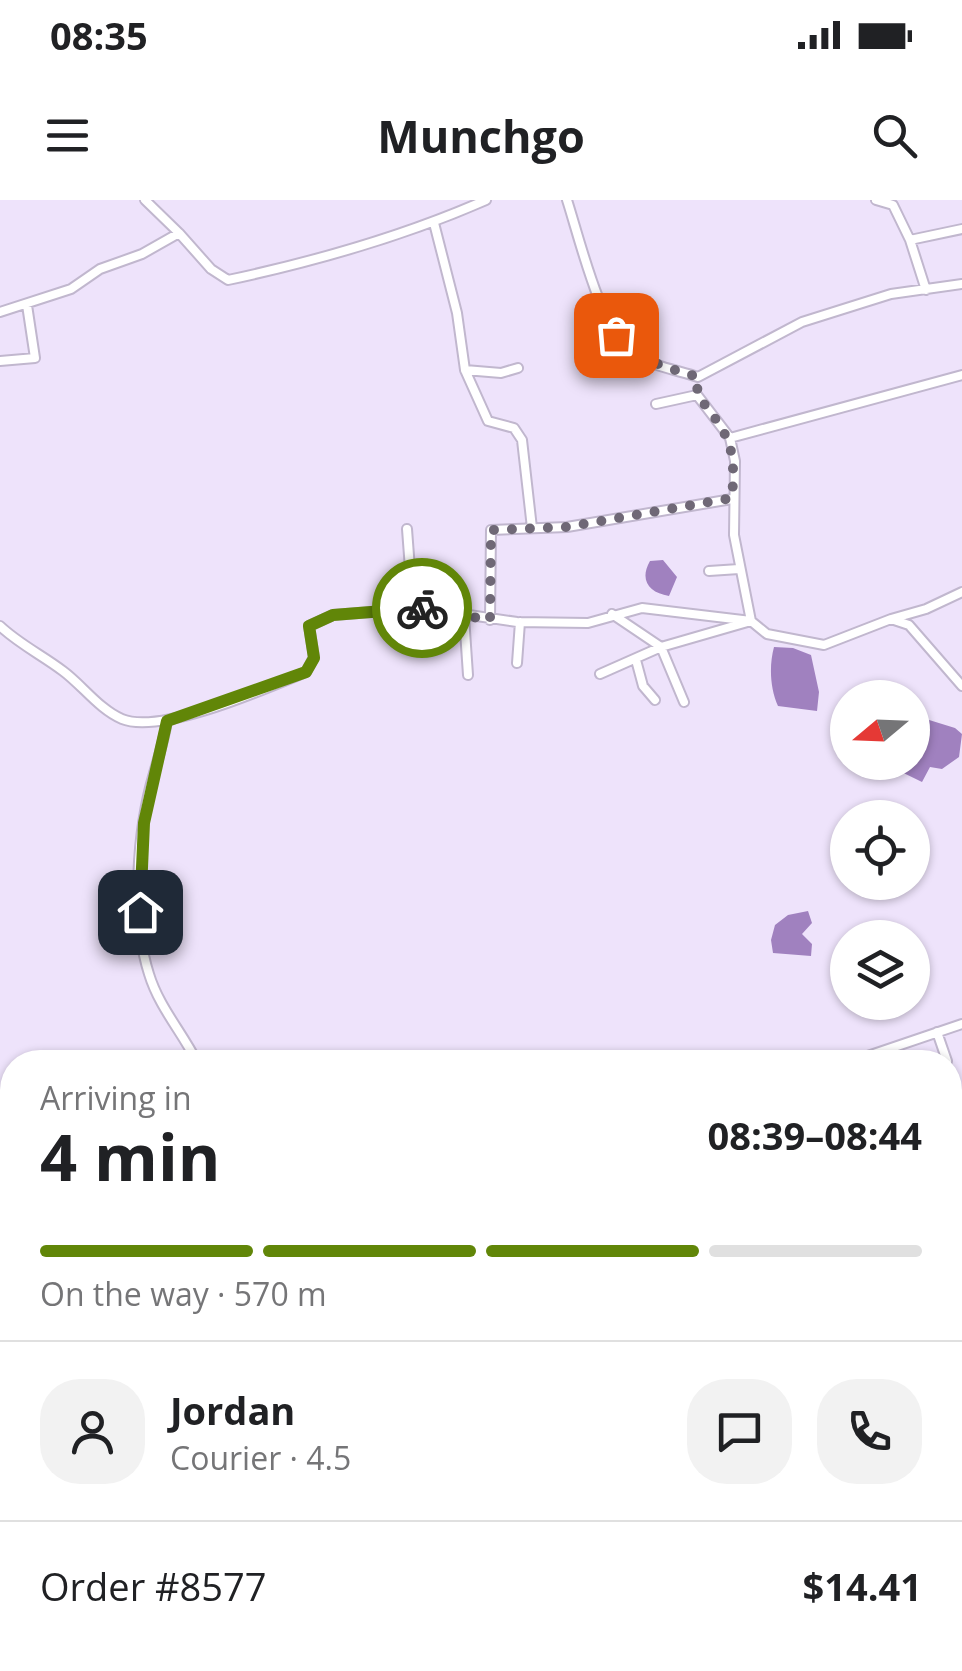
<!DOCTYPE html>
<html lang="en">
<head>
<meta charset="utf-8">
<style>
  body { margin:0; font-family:"Open Sans",sans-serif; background:#f2f2f2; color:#202124; height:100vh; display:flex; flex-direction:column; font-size:38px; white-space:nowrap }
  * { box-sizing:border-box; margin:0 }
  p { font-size:32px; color:#757577 }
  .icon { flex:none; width:55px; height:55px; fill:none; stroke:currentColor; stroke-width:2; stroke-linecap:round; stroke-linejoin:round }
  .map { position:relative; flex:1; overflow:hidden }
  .side { position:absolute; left:0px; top:850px; width:962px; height:622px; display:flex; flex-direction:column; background:#fff; border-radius:40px 40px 0 0; box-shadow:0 2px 8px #0004 }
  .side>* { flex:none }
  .needle { width:65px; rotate:251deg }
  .buttons { position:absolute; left:830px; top:480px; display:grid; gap:20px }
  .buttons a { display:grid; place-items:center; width:100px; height:100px; border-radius:50%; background:#fff; box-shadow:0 2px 8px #0004; font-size:50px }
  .pin { position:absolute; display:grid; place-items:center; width:85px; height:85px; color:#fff; margin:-42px; border-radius:20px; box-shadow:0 5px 15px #0006 }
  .courier { position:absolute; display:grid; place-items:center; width:100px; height:100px; margin:-50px; border:8px solid #618608; border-radius:50%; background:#fff; color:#222; box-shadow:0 2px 12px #0007 }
  .overview em { font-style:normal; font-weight:700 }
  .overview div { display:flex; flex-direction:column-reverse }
  .overview { display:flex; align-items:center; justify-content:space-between; height:170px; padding:0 40px }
  h1 { font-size:65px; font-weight:700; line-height:75px }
  .bar { display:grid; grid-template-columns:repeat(4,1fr); gap:15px 10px; align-content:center; height:120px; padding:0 40px }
  .bar i { height:12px; border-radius:8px; background:#e0e0e0 }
  .bar .active { background:#618608 }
  .bar p { grid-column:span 4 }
  .line { display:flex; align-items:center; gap:25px; padding:0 40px; border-top:2px solid #e0e0e0 }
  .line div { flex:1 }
  .round { display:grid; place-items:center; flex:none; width:105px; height:105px; border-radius:40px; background:#f2f2f2 }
  .status { display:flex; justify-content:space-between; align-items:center; height:70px; padding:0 50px; background:#fff; direction:ltr }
  .status svg { height:28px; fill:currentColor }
  header { display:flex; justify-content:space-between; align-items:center; height:130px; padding:0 40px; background:#fff; font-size:45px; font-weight:700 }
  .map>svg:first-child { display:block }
  .water { fill:#a081bf }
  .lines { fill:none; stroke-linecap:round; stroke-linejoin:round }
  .minor-casing { stroke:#c1b7ce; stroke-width:12 }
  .minor { stroke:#fff; stroke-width:8 }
  .done { stroke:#6f6876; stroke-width:10; stroke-dasharray:0 18 }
  .route { stroke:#618608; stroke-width:12 }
</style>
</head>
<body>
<div class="status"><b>08:35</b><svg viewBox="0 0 49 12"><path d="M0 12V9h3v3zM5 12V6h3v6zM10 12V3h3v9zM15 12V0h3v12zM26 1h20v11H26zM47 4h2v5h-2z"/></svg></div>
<header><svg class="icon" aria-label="menu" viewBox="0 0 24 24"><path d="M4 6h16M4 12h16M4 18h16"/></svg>Munchgo<svg class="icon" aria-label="search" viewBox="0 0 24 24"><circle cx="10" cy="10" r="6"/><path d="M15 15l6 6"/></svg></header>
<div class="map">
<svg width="962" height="1471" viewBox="0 0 962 1471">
  <rect width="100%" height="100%" fill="#eee3fb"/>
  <!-- water -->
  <path class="water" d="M 663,360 L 677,377 L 669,396 C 649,393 639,380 650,361 Z
    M 774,447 L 793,448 L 811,455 L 819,492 L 817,511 L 778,506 C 770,488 769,466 774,447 Z
    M 913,515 L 955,528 L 962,534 L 959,557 L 942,569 L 930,567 L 922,582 L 883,563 L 912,562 Z
    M 808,711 L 812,723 L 802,734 L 812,744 L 811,756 L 773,753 L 771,740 L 775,725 L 788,715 Z"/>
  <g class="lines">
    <defs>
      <path id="minor" d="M 145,0 L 179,33
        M 567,0 C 579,37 601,130 631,152 C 650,166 677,170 698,177 L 802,122 L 891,94 L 962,84
        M 876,0 L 893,5 L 910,40 L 926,90
        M 434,23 L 457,113 L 465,170 L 488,221 L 514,228 L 522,240 L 532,328
        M 910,40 L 962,29
        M 0,112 L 71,89 L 100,69 L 142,54 L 179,33 L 211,69 L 228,80 C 317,61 404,36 486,0
        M 0,161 L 35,158 L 27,105
        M 465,170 L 501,173 L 518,168
        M 730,238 L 962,175
        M 407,329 L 413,409
        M 709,371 L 739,369
        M 612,414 L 661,447 L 684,502
        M 464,416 L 468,475
        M 891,419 L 926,409 L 962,392
        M 490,420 L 491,330 L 567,327 L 732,299
        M 0,426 C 19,444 42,455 63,471 C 82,485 100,510 122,519 C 161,535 267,488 306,472 L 314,457 L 309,426 L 333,415 L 422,408 L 517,422 L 588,423 L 642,408 L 751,421 L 734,335 L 735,261 L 730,238 L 697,195 L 656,204
        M 636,460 L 643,486 L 655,500
        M 517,463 L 520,422
        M 600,474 L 661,447 L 751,421 L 767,434 L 824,445 L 891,419 L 909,425 L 962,486
        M 167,521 C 164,540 159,556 154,573 C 137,630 131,718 149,774 C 159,807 182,832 197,862
        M 937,832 L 947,861
        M 850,862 L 962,824
        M 950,929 L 962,927
        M 957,1004 L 962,1023
        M 950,1030 L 962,1027
        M 950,1078 L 962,1074
        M 950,1144 L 962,1140
        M 950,1178 L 962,1173
        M 950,1190 L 962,1186
        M 0,1213 L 12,1210
        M 950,1219 L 962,1253
        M 950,1320 L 962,1316
        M 0,1344 L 12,1343
        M 950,1369 L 962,1401
        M 950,1410 L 962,1406
        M 336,1460 L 340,1471
        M 897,1460 L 901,1471
        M 944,1460 L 949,1471
        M 956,1471 L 962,1469"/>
    </defs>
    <!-- minor casing -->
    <use href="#minor" class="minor-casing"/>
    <!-- minor -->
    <use href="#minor" class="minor"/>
  </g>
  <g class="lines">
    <!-- done -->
    <path class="done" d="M 422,408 L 490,420 L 491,330 L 567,327 L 732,298 C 736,246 730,236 697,195 L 698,177 C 667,167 638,162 616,135"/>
    <!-- route -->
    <path class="route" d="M 140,712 L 144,623 L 167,521 L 306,472 L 314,458 L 309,426 L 333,415 L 422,408"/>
  </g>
</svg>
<div class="buttons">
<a><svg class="needle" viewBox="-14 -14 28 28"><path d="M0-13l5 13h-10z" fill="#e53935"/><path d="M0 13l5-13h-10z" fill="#757577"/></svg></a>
<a><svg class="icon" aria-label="locate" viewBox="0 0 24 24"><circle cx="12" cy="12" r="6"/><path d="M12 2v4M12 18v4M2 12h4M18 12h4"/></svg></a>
<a><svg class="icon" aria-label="layers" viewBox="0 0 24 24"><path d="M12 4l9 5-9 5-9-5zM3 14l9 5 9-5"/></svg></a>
</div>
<div class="pin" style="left:616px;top:135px;background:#ea580c"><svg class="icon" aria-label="bag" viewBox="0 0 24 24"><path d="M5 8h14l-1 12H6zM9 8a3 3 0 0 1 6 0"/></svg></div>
<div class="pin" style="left:140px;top:712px;background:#1f2937"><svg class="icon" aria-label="home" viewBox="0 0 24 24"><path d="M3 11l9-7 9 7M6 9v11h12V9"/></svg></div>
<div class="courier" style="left:422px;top:408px"><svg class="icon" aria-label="bike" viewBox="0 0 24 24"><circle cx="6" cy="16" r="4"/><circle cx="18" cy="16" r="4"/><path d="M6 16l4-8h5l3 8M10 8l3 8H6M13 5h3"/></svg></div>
<section class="side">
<div class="overview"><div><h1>4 min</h1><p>Arriving in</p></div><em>08:39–08:44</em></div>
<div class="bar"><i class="active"></i><i class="active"></i><i class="active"></i><i></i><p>On the way · 570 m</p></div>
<div class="line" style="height:180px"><a class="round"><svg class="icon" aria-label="person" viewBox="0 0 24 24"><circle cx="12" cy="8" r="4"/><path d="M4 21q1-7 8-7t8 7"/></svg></a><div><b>Jordan</b><p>Courier · 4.5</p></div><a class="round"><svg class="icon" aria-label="chat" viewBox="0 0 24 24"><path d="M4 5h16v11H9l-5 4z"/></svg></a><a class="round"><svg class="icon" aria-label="phone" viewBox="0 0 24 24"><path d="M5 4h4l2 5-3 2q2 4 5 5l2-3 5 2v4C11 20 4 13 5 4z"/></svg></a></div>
<div class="line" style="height:130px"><div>Order #8577</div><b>$14.41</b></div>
</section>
</div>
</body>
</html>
